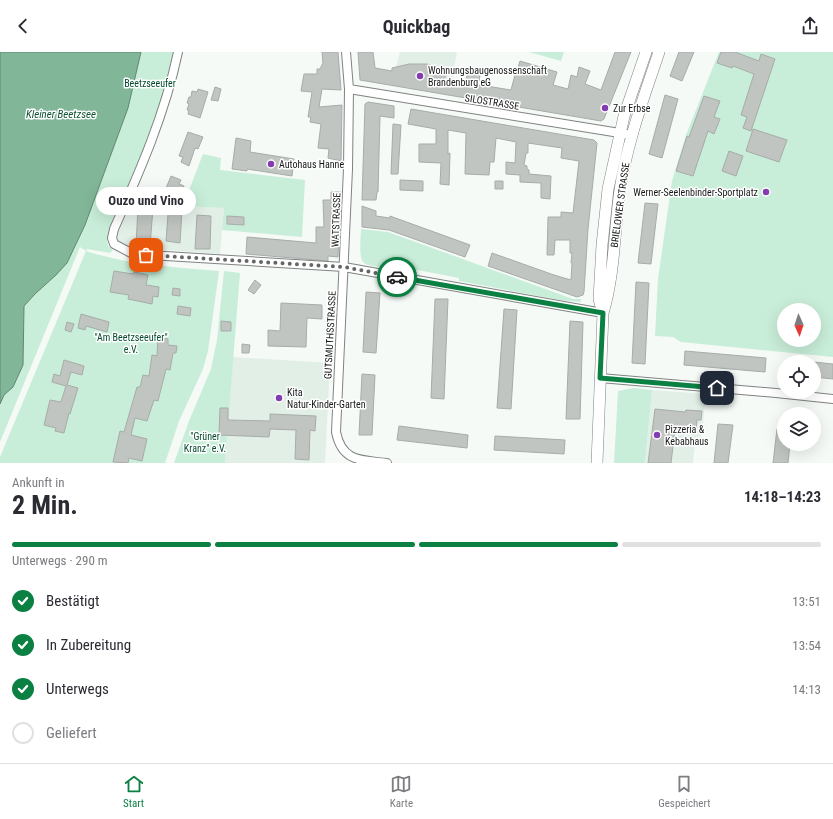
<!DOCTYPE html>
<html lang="de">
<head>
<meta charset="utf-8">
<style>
  body { margin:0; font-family:"Roboto Condensed",sans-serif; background:#f2f2f3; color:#2b2b33; height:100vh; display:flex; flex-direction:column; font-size:15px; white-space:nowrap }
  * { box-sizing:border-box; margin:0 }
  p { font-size:13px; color:#7c7c81 }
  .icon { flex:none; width:22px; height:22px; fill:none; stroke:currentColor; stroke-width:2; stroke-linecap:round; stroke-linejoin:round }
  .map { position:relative; height:411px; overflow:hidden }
  .details { display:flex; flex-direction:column; background:#fff; flex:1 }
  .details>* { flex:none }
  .needle { width:26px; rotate:177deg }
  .buttons { position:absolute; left:777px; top:251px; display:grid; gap:8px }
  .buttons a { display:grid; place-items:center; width:44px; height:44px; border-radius:50%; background:#fff; box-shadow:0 4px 16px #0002; font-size:20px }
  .pin { position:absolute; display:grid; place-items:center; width:34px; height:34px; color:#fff; margin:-17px; border-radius:8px; box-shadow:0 2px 6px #0006 }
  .courier { position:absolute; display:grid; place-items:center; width:40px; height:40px; margin:-20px; border:3px solid #0b8043; border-radius:50%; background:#fff; color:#222; box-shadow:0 1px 5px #0007 }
  .bubble { position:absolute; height:28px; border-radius:14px; background:#fff; box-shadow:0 4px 16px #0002; font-size:13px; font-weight:700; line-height:28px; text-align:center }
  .head em { font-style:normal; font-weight:700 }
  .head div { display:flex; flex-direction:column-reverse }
  .head { display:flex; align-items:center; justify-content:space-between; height:68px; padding:0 12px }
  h1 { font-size:26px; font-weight:700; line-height:30px }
  .bar { display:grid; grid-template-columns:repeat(4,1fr); gap:6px 4px; align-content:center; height:48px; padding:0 12px }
  .bar i { height:5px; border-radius:3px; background:#e1e1e2 }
  .bar .current { background:#0b8043 }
  .bar p { grid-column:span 4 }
  ol { padding:0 12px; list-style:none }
  li { display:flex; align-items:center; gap:12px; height:44px }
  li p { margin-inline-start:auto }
  li .icon { padding:4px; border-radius:50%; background:#0b8043; color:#fff; stroke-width:4 }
  li:last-child { color:#7c7c81 }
  li i { width:22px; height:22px; border:2px solid #e1e1e2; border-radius:50% }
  header { display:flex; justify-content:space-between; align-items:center; height:52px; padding:0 12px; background:#fff; font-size:18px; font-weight:700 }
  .dock { display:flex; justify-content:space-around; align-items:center; height:56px; border-top:1px solid #e1e1e2; background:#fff; font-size:11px; color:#7c7c81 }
  .dock a { display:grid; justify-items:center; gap:2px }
  .dock .current { color:#0b8043 }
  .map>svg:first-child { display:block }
  .built { fill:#e2efe7 }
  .green { fill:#c8edd8; fill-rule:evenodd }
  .water { fill:#81b698; stroke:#618771 }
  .building { fill:#c0c5c2; stroke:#a7aca9 }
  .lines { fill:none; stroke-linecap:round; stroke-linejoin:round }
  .street-casing { stroke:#7f8380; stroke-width:10 }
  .secondary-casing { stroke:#7f8380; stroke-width:12 }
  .street { stroke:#fff; stroke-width:8 }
  .secondary { stroke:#fff; stroke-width:11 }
  .done { stroke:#646765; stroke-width:4; stroke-dasharray:0 7.2 }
  .route { stroke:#0b8043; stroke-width:5 }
  .poi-dot { fill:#833db0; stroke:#fff; stroke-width:1.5 }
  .labels { text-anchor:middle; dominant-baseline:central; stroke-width:3; stroke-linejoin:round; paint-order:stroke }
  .poi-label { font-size:10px; fill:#161817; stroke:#fff; text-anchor:start }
  .park-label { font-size:10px; fill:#044a2e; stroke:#fff }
  .street-label { font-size:10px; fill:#161817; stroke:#fff }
  .water-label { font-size:11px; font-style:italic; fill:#0f5134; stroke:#fff }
</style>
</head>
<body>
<header><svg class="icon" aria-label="back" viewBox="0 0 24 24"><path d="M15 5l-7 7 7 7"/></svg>Quickbag<svg class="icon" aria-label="share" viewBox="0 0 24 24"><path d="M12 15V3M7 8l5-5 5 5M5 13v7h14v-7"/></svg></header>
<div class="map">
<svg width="833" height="411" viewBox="0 0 833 411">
  <rect width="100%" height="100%" fill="#f5faf7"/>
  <!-- built -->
  <path class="built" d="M 400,0 L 457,0 L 449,43 L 395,19 Z
    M 131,150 L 224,156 L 220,202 L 127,195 L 119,191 L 116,188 L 116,182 Z
    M 233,305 L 330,311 L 325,411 L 225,411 Z
    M 652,338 L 706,342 L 702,382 L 695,389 L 693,411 L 645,411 Z"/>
  <!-- green -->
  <path class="green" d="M 141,0 L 173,0 L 164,39 L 145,93 L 107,186 L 108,194 L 113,198 L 110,201 L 87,197 L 86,199 C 129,213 174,215 219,219 L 208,299 L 203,317 L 179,369 L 165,411 L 0,411 L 0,405 L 86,199 L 80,195 L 0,390 L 0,352 L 4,343 L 13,335 L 23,313 L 24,254 L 35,242 L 56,223 L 67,211 L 85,173 L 128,56 Z
    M 529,0 L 564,0 L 561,9 Z
    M 719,0 L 833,0 L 833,305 L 681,290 L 673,285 L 655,284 L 658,227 L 672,129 L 686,83 ZM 784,258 L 814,258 L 814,288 L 784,288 Z
    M 203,102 L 221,106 L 220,118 L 305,128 L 302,185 L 222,178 L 224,156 L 183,154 Z
    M 361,177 L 388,180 L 573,247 L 581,247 L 581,250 L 560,248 L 459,229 L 459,226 L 382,211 L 380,215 C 375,214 368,214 364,211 C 358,206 361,185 361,177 Z
    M 224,219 L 240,221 L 225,411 L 174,411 L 189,369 L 211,317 L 217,288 Z
    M 633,336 L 652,338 L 645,411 L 614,411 L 618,339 Z"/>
  <!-- water -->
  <path class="water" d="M 0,0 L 141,0 L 128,56 L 85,173 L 67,211 L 56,223 L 35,242 L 24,254 L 23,313 L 13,335 L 4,343 L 0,352 Z"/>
  <!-- building -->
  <path class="building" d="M 322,0 L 338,0 L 341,38 L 322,37 L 319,55 L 342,53 L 341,109 L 328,106 L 329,97 L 318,96 L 321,72 L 310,70 L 311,65 L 308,65 L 312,40 L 301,39 L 304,22 L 317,22 L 317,17 L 320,17 L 323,11 Z
    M 358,0 L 373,0 L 375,16 L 392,19 L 392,16 L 409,12 L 427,12 L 439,16 L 448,21 L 443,28 L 465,32 L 469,15 L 481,17 L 479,29 L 474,32 L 511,38 L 516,19 L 517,19 L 520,9 L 557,20 L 553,33 L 568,37 L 571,23 L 577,25 L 579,15 L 590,19 L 585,32 L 601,38 L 615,0 L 631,0 L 604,67 L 601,69 L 360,28 Z
    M 679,0 L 694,0 L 682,29 L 670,24 Z
    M 721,0 L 735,0 L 759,9 L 761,2 L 775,7 L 751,79 L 743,76 L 747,65 L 741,63 L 754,22 L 733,14 L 732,16 L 717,11 Z
    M 215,35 L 221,37 L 218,49 L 211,48 Z
    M 198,37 L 208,40 L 200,66 L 188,62 L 189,58 L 187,58 L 189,52 L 187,51 L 189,45 L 191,45 L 192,39 L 197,40 Z
    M 665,43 L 678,47 L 662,106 L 649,102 Z
    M 704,44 L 720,49 L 714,65 L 720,67 L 714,82 L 708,79 L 693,124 L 676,119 L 687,84 L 689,85 Z
    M 368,50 L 394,54 L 394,66 L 380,64 L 378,140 L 377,140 L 376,148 L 362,148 L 365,52 Z
    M 411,57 L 594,88 L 597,91 L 588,177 L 584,240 L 583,243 L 577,245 L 488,214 L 492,201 L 554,223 L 571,228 L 572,211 L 571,211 L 572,201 L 570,201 L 570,188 L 555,188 L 554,203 L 547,203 L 548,165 L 561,165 L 561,160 L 573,161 L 579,109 L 561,106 L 562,96 L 528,91 L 528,101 L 526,101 L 524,113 L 527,114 L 527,117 L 529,118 L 529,122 L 551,124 L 550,147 L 541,146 L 541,131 L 520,130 L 520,123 L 506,122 L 506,110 L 515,111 L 516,90 L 496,86 L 494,110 L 490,110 L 489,123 L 465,122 L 466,81 L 448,78 L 448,102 L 450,101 L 449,133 L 440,132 L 441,111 L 419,110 L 419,92 L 436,92 L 436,77 L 408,72 Z
    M 393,72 L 401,73 L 398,122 L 391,122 Z
    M 753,77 L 787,88 L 779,110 L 746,99 Z
    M 188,80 L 203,85 L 198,97 L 195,96 L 189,114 L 181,110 L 183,105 L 179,104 Z
    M 236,86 L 251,89 L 250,100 L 294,107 L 292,124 L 247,117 L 247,119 L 232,117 Z
    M 729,99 L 743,104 L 736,124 L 722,119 Z
    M 171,124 L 181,128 L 179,132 L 184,134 L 175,157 L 182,158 L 180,191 L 166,189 L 169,149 L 162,146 Z
    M 400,128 L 423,129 L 423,139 L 400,138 Z
    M 495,129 L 503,129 L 503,137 L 495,137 Z
    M 331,140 L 341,140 L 338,205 L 328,204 L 328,209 L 246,202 L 247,185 L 316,191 L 316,175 L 324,175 L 323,148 L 331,148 Z
    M 645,151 L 658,152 L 651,212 L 638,211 Z
    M 362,154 L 376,159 L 376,164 L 390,166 L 390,164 L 470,193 L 465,205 L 389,178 L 362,175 Z
    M 138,155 L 153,156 L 150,194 L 136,193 Z
    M 197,163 L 211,164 L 210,197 L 195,197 Z
    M 227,164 L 244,165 L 244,173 L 227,172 Z
    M 114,219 L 133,222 L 134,220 L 148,223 L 146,233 L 159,235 L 158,245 L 153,244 L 152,252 L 128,247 L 129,243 L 110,240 Z
    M 255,228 L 261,233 L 254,242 L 248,238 Z
    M 636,230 L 649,231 L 645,312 L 632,311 Z
    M 173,236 L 180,237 L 180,244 L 172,243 Z
    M 366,240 L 380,241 L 376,301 L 363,300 Z
    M 435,247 L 448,247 L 444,347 L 431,346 Z
    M 281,251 L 322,253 L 322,267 L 307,266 L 306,295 L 268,294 L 268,278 L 280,279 Z
    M 178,254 L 191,256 L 190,264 L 177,262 Z
    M 504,257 L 517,258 L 511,357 L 497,356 Z
    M 81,262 L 109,270 L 107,280 L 86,274 L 85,278 L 78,276 Z
    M 221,269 L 231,270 L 231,279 L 221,279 Z
    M 570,269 L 583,270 L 580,367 L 566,367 Z
    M 67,270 L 74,272 L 71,280 L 65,278 Z
    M 158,286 L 168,287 L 168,293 L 177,294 L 176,301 L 173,301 L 170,318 L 166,317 L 158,349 L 154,348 L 147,369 L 135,366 L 131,383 L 147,387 L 142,409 L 129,406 L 128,411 L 113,410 L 120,379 L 124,380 L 137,335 L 140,335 L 143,323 L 149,324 L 152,303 L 157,304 Z
    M 242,292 L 250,293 L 249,301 L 242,301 Z
    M 685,299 L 766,306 L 765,320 L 684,313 Z
    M 64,308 L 84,314 L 82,323 L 71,320 L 67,333 L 78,336 L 70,362 L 69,361 L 64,381 L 55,379 L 56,376 L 44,373 L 50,348 L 61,350 L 66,334 L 52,330 L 54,322 L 60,324 Z
    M 814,310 L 833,312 L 833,327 L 814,325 Z
    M 362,322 L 375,323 L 372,383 L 359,383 Z
    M 220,356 L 228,356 L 228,368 L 270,369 L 270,362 L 316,364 L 315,379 L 310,378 L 309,408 L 295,407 L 296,378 L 270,377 L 269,385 L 219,383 Z
    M 655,357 L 685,360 L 686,358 L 702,359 L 701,368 L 697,368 L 696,380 L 675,378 L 671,411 L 648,411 Z
    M 718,372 L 733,373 L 728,411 L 714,411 Z
    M 399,374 L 468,383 L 467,396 L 397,388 Z
    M 777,377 L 784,378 L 784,392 L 790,392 L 788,411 L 773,411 Z
    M 495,384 L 565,388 L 564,402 L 494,398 Z"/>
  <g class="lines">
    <defs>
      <path id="street" d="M 178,0 C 165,62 140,119 114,177 L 112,186 L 114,192 L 133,202 L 344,215 L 603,261
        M 346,0 L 349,37 L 348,117 L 336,380 C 342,410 361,408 387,411
        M 349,37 L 632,83
        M 600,326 L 776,341 L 833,347"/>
      <path id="secondary" d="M 603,261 L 599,247 L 602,193 L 608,137 L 624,64 L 646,0
        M 597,411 L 603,261 C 615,221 614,179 620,138 C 627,90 644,45 659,0"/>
    </defs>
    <!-- street casing -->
    <use href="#street" class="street-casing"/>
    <!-- secondary casing -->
    <use href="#secondary" class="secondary-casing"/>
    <!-- street -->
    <use href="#street" class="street"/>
    <!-- secondary -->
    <use href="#secondary" class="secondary"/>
  </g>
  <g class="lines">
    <!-- done -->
    <path class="done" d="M 146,203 L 344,215 L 397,225"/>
    <!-- route -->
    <path class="route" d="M 397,225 L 603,261 L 600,326 L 717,336"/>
  </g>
  <!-- markers -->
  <g class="poi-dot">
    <circle cx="420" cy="24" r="4"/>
    <circle cx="605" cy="56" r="4"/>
    <circle cx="271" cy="112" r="4"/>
    <circle cx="766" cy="140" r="4"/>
    <circle cx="279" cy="346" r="4"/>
    <circle cx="657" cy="383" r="4"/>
  </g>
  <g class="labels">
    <!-- poi labels -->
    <g class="poi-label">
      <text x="428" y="18">Wohnungsbaugenossenschaft<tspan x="428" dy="12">Brandenburg eG</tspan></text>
      <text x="613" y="56">Zur Erbse</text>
      <text x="279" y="112">Autohaus Hanne</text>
      <text x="758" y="140" text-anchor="end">Werner-Seelenbinder-Sportplatz</text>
      <text x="287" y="340">Kita<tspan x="287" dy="12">Natur-Kinder-Garten</tspan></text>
      <text x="665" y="377">Pizzeria &amp;<tspan x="665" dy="12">Kebabhaus</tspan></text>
    </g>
    <!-- park labels -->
    <g class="park-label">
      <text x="150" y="31">Beetzseeufer</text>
      <text x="131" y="285">"Am Beetzseeufer"<tspan x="131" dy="12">e.V.</tspan></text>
      <text x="205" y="384">"Grüner<tspan x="205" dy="12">Kranz" e.V.</tspan></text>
    </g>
    <!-- street labels -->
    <g class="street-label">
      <text transform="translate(492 50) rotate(9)">SILOSTRASSE</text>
      <text transform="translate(620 153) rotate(-82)">BRIELOWER STRASSE</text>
      <text transform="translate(336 168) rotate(-88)">WATSTRASSE</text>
      <text transform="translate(330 283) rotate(-87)">GUTSMUTHSSTRASSE</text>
    </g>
    <!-- water labels -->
    <g class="water-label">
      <text x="61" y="62">Kleiner Beetzsee</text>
    </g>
  </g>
</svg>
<div class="buttons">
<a><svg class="needle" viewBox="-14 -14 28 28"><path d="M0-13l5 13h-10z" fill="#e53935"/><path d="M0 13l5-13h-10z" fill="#7c7c81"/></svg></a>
<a><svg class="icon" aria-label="locate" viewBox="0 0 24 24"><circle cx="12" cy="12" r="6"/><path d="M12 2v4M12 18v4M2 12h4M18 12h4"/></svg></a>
<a><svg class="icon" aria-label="layers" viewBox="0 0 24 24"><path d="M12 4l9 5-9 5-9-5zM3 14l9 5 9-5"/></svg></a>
</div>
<div class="pin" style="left:146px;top:203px;background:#ea580c"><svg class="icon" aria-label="bag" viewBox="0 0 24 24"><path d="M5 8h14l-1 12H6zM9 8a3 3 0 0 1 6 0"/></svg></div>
<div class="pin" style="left:717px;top:336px;background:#1f2937"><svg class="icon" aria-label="home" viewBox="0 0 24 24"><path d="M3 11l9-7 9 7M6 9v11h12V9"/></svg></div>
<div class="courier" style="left:397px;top:225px"><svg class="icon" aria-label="car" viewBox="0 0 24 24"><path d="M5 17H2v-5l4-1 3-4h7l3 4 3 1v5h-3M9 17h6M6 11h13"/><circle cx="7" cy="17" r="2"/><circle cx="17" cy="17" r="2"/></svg></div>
<div class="bubble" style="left:96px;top:135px;width:100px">Ouzo und Vino</div>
</div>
<section class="details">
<div class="head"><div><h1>2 Min.</h1><p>Ankunft in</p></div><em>14:18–14:23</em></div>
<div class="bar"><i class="current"></i><i class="current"></i><i class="current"></i><i></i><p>Unterwegs · 290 m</p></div>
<ol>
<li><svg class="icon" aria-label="check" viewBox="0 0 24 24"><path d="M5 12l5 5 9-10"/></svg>Bestätigt<p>13:51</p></li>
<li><svg class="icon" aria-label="check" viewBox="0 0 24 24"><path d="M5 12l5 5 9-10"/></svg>In Zubereitung<p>13:54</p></li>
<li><svg class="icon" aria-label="check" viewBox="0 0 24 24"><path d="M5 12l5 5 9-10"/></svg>Unterwegs<p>14:13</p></li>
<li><i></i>Geliefert</li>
</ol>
</section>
<nav class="dock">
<a class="current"><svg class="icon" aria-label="home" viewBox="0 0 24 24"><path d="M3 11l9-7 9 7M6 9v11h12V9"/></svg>Start</a>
<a><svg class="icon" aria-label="map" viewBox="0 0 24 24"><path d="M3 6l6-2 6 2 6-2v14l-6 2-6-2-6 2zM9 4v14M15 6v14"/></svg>Karte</a>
<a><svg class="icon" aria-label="saved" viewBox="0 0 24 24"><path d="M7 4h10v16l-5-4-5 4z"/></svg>Gespeichert</a>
</nav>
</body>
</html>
